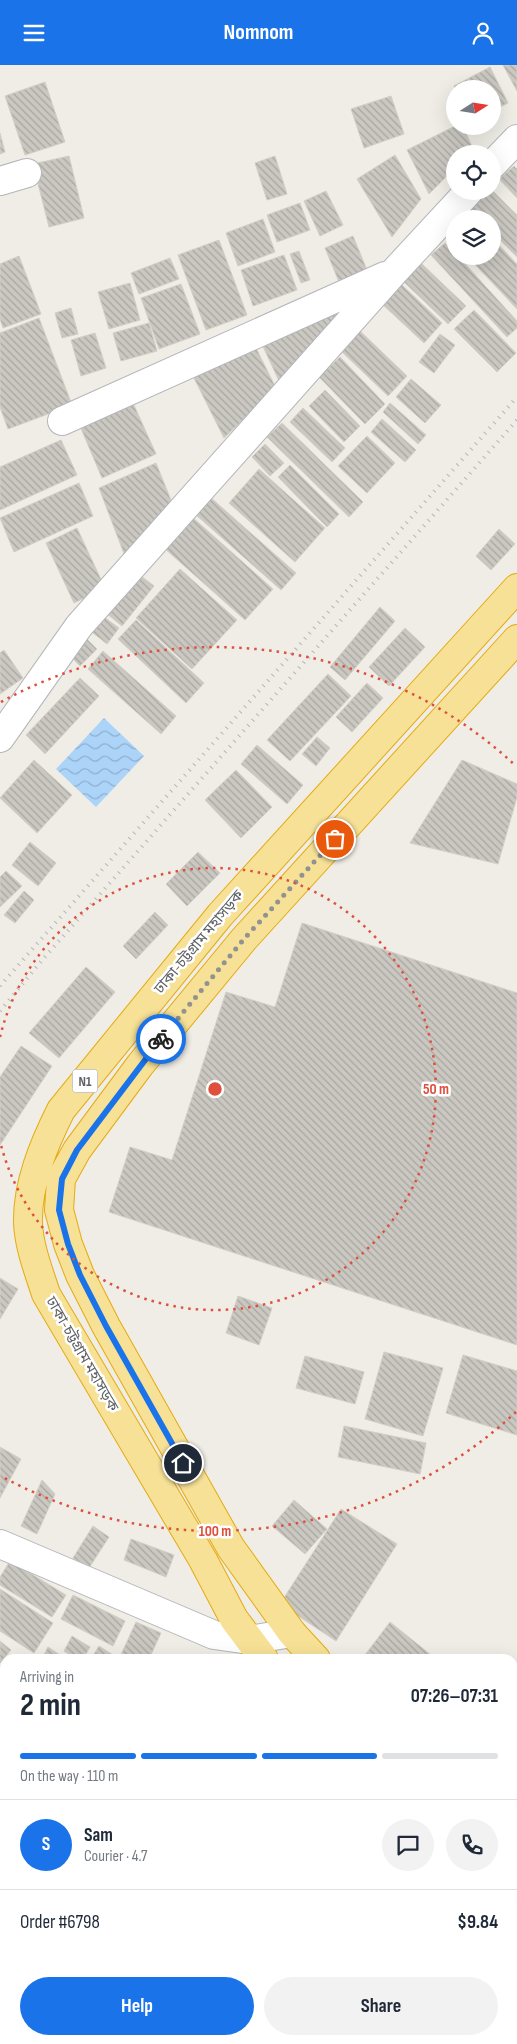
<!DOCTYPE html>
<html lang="en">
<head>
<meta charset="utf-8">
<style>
  body { margin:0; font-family:"Sofia Sans Condensed","Noto Sans Bengali",sans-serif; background:#f2f2f3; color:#1f2937; height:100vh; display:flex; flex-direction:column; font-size:19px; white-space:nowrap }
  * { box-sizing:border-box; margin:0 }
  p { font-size:16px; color:#747a83 }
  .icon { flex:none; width:28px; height:28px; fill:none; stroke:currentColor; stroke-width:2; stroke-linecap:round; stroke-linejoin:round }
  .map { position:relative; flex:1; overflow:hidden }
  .drawer { position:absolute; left:0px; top:1589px; width:518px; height:391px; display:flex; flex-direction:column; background:#fff; border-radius:15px 15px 0 0; box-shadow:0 5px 20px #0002 }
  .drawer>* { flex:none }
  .needle { width:32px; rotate:78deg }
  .fabs { position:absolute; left:446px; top:15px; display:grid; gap:10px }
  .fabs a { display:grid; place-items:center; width:55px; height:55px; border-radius:50%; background:#fff; box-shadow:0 5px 20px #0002; font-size:25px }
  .pin { position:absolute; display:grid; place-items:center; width:42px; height:42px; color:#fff; margin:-21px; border:2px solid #fff; border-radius:50%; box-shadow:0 1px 5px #0007 }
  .courier { position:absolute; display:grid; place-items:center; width:50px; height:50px; margin:-25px; border:4px solid #1a73e8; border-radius:50%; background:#fff; color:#222; box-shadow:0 1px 6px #0007 }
  .overview em { font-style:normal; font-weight:700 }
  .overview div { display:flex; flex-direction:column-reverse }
  .overview { display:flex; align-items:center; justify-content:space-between; height:85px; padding:0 20px }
  h1 { font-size:32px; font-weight:700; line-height:38px }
  .bar { display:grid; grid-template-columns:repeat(4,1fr); gap:8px 5px; align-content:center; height:60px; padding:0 20px }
  .bar i { height:6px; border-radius:4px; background:#e0e1e3 }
  .bar .selected { background:#1a73e8 }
  .bar p { grid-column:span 4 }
  .line { display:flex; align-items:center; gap:12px; padding:0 20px; border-top:1px solid #e0e1e3 }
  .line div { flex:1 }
  .round { display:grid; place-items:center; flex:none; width:52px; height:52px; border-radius:26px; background:#f2f2f3 }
  .primary-button { display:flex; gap:10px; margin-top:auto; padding:10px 20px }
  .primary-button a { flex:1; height:58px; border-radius:30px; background:#1a73e8; color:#fff; font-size:20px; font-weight:700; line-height:58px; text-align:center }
  .primary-button a+a { background:#f2f2f3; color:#1f2937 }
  header { display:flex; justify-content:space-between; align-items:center; height:65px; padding:0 20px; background:#1a73e8; color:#fff; font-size:22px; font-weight:700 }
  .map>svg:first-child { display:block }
  .water { fill:url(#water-waves) }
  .building { fill:url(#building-back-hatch); stroke:#d3cfc5 }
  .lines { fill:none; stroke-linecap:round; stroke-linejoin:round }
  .minor-casing { stroke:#b3b6ba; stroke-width:30 }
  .highway-casing { stroke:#e5ab10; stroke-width:30 }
  .minor { stroke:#fff; stroke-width:28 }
  .highway { stroke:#f6e196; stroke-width:28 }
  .rail { stroke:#b4b5b5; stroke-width:4; stroke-dasharray:1 6; stroke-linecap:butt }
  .done { stroke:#919292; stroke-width:5; stroke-dasharray:0 9 }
  .route { stroke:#1a73e8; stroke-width:6 }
  .ring { fill:none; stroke:#de503d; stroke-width:2.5; stroke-dasharray:2.5 5 }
  .labels { text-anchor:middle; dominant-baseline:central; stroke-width:5; stroke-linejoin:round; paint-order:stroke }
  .shield { fill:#fff; stroke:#8e9093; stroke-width:1 }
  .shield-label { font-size:14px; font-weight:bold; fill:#5e6165 }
  .street-label { font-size:15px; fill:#5e6165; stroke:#fff }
  .centre { fill:#de503d; stroke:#fff; stroke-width:2.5 }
  .ring-label { font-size:15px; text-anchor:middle; font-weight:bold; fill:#de503d; stroke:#fff; stroke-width:5; stroke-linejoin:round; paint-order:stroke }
</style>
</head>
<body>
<header><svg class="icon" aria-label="menu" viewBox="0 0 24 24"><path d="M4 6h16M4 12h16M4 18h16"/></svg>Nomnom<svg class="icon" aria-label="person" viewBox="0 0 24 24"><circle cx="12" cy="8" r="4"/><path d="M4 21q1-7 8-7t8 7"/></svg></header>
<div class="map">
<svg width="517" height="1979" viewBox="0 0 517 1979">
  <defs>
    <pattern id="water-waves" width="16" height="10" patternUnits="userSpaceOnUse" patternTransform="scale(1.25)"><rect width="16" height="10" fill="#acd4f9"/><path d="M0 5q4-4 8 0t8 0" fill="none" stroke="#8fafcd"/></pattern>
    <pattern id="building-back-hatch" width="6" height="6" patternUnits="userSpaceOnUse" patternTransform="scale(1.25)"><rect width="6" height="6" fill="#cbc8c2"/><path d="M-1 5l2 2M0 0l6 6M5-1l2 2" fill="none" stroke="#a8a6a1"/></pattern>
  </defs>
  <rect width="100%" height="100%" fill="#efede6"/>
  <!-- water -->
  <path class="water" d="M 104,653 L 144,691 L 96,742 L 56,704 Z"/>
  <!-- building -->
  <path class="building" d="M 503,0 L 517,0 L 517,26 Z
    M 490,2 L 508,38 L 492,46 L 492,24 L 455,24 L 454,21 Z
    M 45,17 L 65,77 L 25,90 L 5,31 Z
    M 391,31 L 404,69 L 364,83 L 351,44 Z
    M 455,61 L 463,61 L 473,84 L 468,89 L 455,89 L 455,103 L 429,129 L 407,85 Z
    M 0,68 L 5,87 L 0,89 Z
    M 395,90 L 421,134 L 392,172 L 357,114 Z
    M 69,91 L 84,153 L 49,162 L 33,99 Z
    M 275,91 L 287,129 L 267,135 L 255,98 Z
    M 514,101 L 517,104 L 517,133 L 499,114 Z
    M 492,125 L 517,150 L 517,192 L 492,167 L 492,154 L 480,154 L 468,142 L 484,126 L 492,126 Z
    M 326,126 L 343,160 L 320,171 L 304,136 Z
    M 300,138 L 310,165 L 277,177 L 267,150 Z
    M 263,154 L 275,187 L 238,201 L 226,168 Z
    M 455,161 L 455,179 L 446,169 Z
    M 353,171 L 367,205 L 339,217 L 325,183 Z
    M 492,173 L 517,199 L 517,244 L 467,191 L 492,191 Z
    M 219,175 L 247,250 L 206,265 L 178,190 Z
    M 445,178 L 455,188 L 455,191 L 458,191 L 517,256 L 517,263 L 507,272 L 431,190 Z
    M 299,186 L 310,215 L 301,218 L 290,189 Z
    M 284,190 L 297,225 L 253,241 L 241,205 Z
    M 19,191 L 41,249 L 3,263 L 0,254 L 0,199 Z
    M 170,193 L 179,214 L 139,229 L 131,208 Z
    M 421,198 L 466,241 L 448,259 L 403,216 Z
    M 130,218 L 140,255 L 109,264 L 98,227 Z
    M 400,218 L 442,258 L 424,278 L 381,238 Z
    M 181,219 L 200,269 L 159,284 L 141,233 Z
    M 354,238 L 280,318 L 259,273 Z
    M 71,243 L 78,269 L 62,273 L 55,248 Z
    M 474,245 L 516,288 L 497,307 L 454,264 Z
    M 39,253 L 72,340 L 8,364 L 0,342 L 0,268 Z
    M 149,258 L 157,286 L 121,296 L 113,268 Z
    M 358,264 L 407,311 L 388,331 L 339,284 Z
    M 95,268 L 106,303 L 81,311 L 71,275 Z
    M 440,269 L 455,280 L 434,308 L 419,297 Z
    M 253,277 L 276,323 L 224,373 L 191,307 Z
    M 340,292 L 385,339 L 365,359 L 319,312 Z
    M 411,314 L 441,340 L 425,358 L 396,332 Z
    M 325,325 L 360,361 L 344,377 L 309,341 Z
    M 133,338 L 156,389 L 102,413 L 80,361 Z
    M 390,338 L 426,370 L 418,379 L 383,347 Z
    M 303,343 L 345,383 L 332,397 L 290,357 Z
    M 382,354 L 416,385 L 405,397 L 371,367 Z
    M 282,358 L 363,437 L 349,452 L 267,372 Z
    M 367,371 L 395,398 L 367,428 L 338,401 Z
    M 61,375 L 77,410 L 0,445 L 0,402 Z
    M 265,379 L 284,398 L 270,411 L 252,392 Z
    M 156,398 L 173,440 L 126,494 L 99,423 Z
    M 290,400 L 339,449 L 327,462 L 278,412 Z
    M 259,404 L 325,463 L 295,497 L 229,438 Z
    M 79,418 L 93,451 L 14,487 L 0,453 Z
    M 210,432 L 296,508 L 281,525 L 195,449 Z
    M 191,451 L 273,524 L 245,555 L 163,482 Z
    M 77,463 L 105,523 L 74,538 L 46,478 Z
    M 499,464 L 515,479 L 491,505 L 476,491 Z
    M 132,504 L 154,521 L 122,561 L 101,544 Z
    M 180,504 L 237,555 L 192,604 L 136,553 Z
    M 380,542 L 395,556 L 345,615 L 330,602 Z
    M 100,549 L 119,563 L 107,579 L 88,564 Z
    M 136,555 L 204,618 L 186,638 L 118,574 Z
    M 405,563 L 425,582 L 389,621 L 369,602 Z
    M 81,568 L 97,584 L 80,601 L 64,585 Z
    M 4,585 L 23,613 L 0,629 L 0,588 Z
    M 103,586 L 176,651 L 161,669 L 88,604 Z
    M 328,609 L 351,631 L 290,696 L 267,675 Z
    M 80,613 L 99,631 L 45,689 L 26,670 Z
    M 367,618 L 383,633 L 352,667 L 336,652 Z
    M 317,672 L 330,683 L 316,701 L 302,689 Z
    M 257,680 L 303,720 L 287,739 L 241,699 Z
    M 34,695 L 72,730 L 37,768 L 0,733 Z
    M 462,695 L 517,719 L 517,732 L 498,799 L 410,778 Z
    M 236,705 L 272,742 L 241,773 L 205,735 Z
    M 30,777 L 56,798 L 38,821 L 12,800 Z
    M 198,787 L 220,808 L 187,841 L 166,819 Z
    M 6,806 L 22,821 L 0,842 L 0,812 Z
    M 24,826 L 34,835 L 15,858 L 4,850 Z
    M 155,847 L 168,860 L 136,894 L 123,881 Z
    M 302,858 L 517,928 L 517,1280 L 109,1147 L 130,1082 L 172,1095 L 226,927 L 275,942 Z
    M 86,902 L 115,927 L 59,993 L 29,968 Z
    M 21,981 L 52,1001 L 0,1080 L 0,1012 Z
    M 0,1213 L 18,1224 L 0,1254 Z
    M 238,1231 L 272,1243 L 259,1280 L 226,1268 Z
    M 384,1287 L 443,1303 L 423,1371 L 365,1354 Z
    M 463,1290 L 517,1306 L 517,1370 L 446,1348 Z
    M 305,1291 L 364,1307 L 355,1339 L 296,1323 Z
    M 344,1361 L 426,1378 L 420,1409 L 338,1392 Z
    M 0,1382 L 21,1394 L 0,1433 Z
    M 42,1415 L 55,1429 L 37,1469 L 21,1461 Z
    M 294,1435 L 327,1464 L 305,1489 L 272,1461 Z
    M 341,1444 L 397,1479 L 336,1576 L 280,1539 Z
    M 93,1461 L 109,1472 L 89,1503 L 73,1493 Z
    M 131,1474 L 174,1490 L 166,1512 L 124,1495 Z
    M 10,1496 L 66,1530 L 52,1552 L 0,1520 L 0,1512 Z
    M 0,1524 L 53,1558 L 34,1588 L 0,1566 Z
    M 73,1530 L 125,1556 L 113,1581 L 61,1554 Z
    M 136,1557 L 161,1568 L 149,1594 L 119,1594 Z
    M 390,1557 L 436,1594 L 362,1594 Z
    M 72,1571 L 90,1582 L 83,1594 L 76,1594 L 64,1586 Z
    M 0,1576 L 11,1585 L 0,1598 Z
    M 99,1581 L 113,1590 L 111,1594 L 91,1594 Z
    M 48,1582 L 66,1594 L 42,1594 Z
    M 4,1629 L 5,1630 L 5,1657 L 0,1653 L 0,1635 Z
    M 5,1673 L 5,1698 L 0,1694 L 0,1680 Z
    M 5,1704 L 5,1738 L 0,1734 L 0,1711 Z
    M 5,1774 L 5,1785 L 0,1787 L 0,1775 Z
    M 5,1788 L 5,1799 L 0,1800 L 0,1789 Z
    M 512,1802 L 517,1805 L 516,1823 L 512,1820 Z
    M 5,1803 L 5,1816 L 0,1818 L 0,1804 Z
    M 5,1843 L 5,1863 L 0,1864 L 0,1844 Z
    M 517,1878 L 517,1924 L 512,1930 L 512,1884 Z
    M 512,1964 L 517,1967 L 517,1979 L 511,1975 Z
    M 71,1975 L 96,1977 L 96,1979 L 71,1979 Z
    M 152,1975 L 191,1975 L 189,1979 L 154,1979 L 151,1977 Z
    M 263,1975 L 280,1975 L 277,1979 L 270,1979 Z
    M 286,1975 L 303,1975 L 307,1977 L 306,1979 L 287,1979 L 285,1978 Z
    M 412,1975 L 432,1975 L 429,1979 L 409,1979 Z
    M 467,1975 L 487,1975 L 484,1979 L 473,1979 Z"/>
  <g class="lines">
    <defs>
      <path id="minor" d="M 492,100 L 517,74
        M 0,116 L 27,108
        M 62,356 L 385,211
        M 0,673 L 79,561 L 394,207 L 469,126
        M 0,1479 L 214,1570 L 249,1575 L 292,1568"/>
      <path id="highway" d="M 264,1594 L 234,1554 L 203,1495 L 46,1229 C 39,1207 29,1182 28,1158 C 27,1119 44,1079 61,1045 L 220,850 L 517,523
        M 316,1594 L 292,1568 L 231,1483 L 106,1261 L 80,1210 L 68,1179 L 59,1145 L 61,1114 L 77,1085 L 140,1000 L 244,874 L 517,574
        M 512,1739 L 517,1742
        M 512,1774 L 517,1776"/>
    </defs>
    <!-- minor casing -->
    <use href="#minor" class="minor-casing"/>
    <!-- highway casing -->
    <use href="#highway" class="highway-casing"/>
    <!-- minor -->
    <use href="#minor" class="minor"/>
    <!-- highway -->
    <use href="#highway" class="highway"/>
    <!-- rail -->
    <path class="rail" d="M 0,921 L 517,332
      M 0,946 L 43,894 L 517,355"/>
  </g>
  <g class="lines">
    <!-- done -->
    <path class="done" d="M 161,974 L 244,874 L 335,774"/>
    <!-- route -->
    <path class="route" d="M 161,974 L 77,1085 L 62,1114 L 59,1145 L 68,1179 L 80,1210 L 106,1261 L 183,1398"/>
  </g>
  <!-- distance rings -->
  <g class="ring">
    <path d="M0 972A221 221 0 1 1 0 1076"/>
    <path d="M516 1347A442 442 0 0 1 1 1411M1 637A442 442 0 0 1 516 701"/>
  </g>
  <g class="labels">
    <!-- shield labels -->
    <rect class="shield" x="72.5" y="1004.5" width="25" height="23" rx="4"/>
    <g class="shield-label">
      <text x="85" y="1016">N1</text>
    </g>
    <!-- street labels -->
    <g class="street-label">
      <text transform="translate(199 877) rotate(-50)">ঢাকা-চট্টগ্রাম মহাসড়ক</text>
      <text transform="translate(82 1289) rotate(60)">ঢাকা-চট্টগ্রাম মহাসড়ক</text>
    </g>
  </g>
  <circle cx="215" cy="1024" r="8" class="centre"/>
  <g class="ring-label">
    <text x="436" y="1029">50 m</text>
    <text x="215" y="1471">100 m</text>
  </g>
</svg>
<div class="fabs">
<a><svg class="needle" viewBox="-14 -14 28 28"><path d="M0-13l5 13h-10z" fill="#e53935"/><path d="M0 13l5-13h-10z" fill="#747a83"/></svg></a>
<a><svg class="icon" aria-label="locate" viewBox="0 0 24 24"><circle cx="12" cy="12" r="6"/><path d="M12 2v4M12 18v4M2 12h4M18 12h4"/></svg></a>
<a><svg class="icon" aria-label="layers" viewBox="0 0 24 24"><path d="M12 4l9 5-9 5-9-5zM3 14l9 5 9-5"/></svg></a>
</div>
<div class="pin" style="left:335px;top:774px;background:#ea580c"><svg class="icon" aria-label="bag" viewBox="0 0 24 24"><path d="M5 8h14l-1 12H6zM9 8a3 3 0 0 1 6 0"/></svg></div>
<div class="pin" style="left:183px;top:1398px;background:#1f2937"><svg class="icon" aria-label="home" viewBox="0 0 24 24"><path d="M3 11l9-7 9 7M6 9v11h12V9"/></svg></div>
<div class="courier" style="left:161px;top:974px"><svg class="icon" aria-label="bike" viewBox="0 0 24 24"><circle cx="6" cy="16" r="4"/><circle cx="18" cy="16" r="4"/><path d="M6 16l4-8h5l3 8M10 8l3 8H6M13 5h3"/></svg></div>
<section class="drawer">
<div class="overview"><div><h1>2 min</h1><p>Arriving in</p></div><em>07:26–07:31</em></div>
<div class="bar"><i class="selected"></i><i class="selected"></i><i class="selected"></i><i></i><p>On the way · 110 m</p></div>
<div class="line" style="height:90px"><b class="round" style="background:#1a73e8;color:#fff">S</b><div><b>Sam</b><p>Courier · 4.7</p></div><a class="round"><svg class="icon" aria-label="chat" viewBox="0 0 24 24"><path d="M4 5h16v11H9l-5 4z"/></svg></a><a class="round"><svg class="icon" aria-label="phone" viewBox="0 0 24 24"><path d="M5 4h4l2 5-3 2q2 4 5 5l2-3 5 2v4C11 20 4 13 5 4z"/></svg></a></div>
<div class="line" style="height:65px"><div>Order #6798</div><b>$9.84</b></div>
<div class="primary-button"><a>Help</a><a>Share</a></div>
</section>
</div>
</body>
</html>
